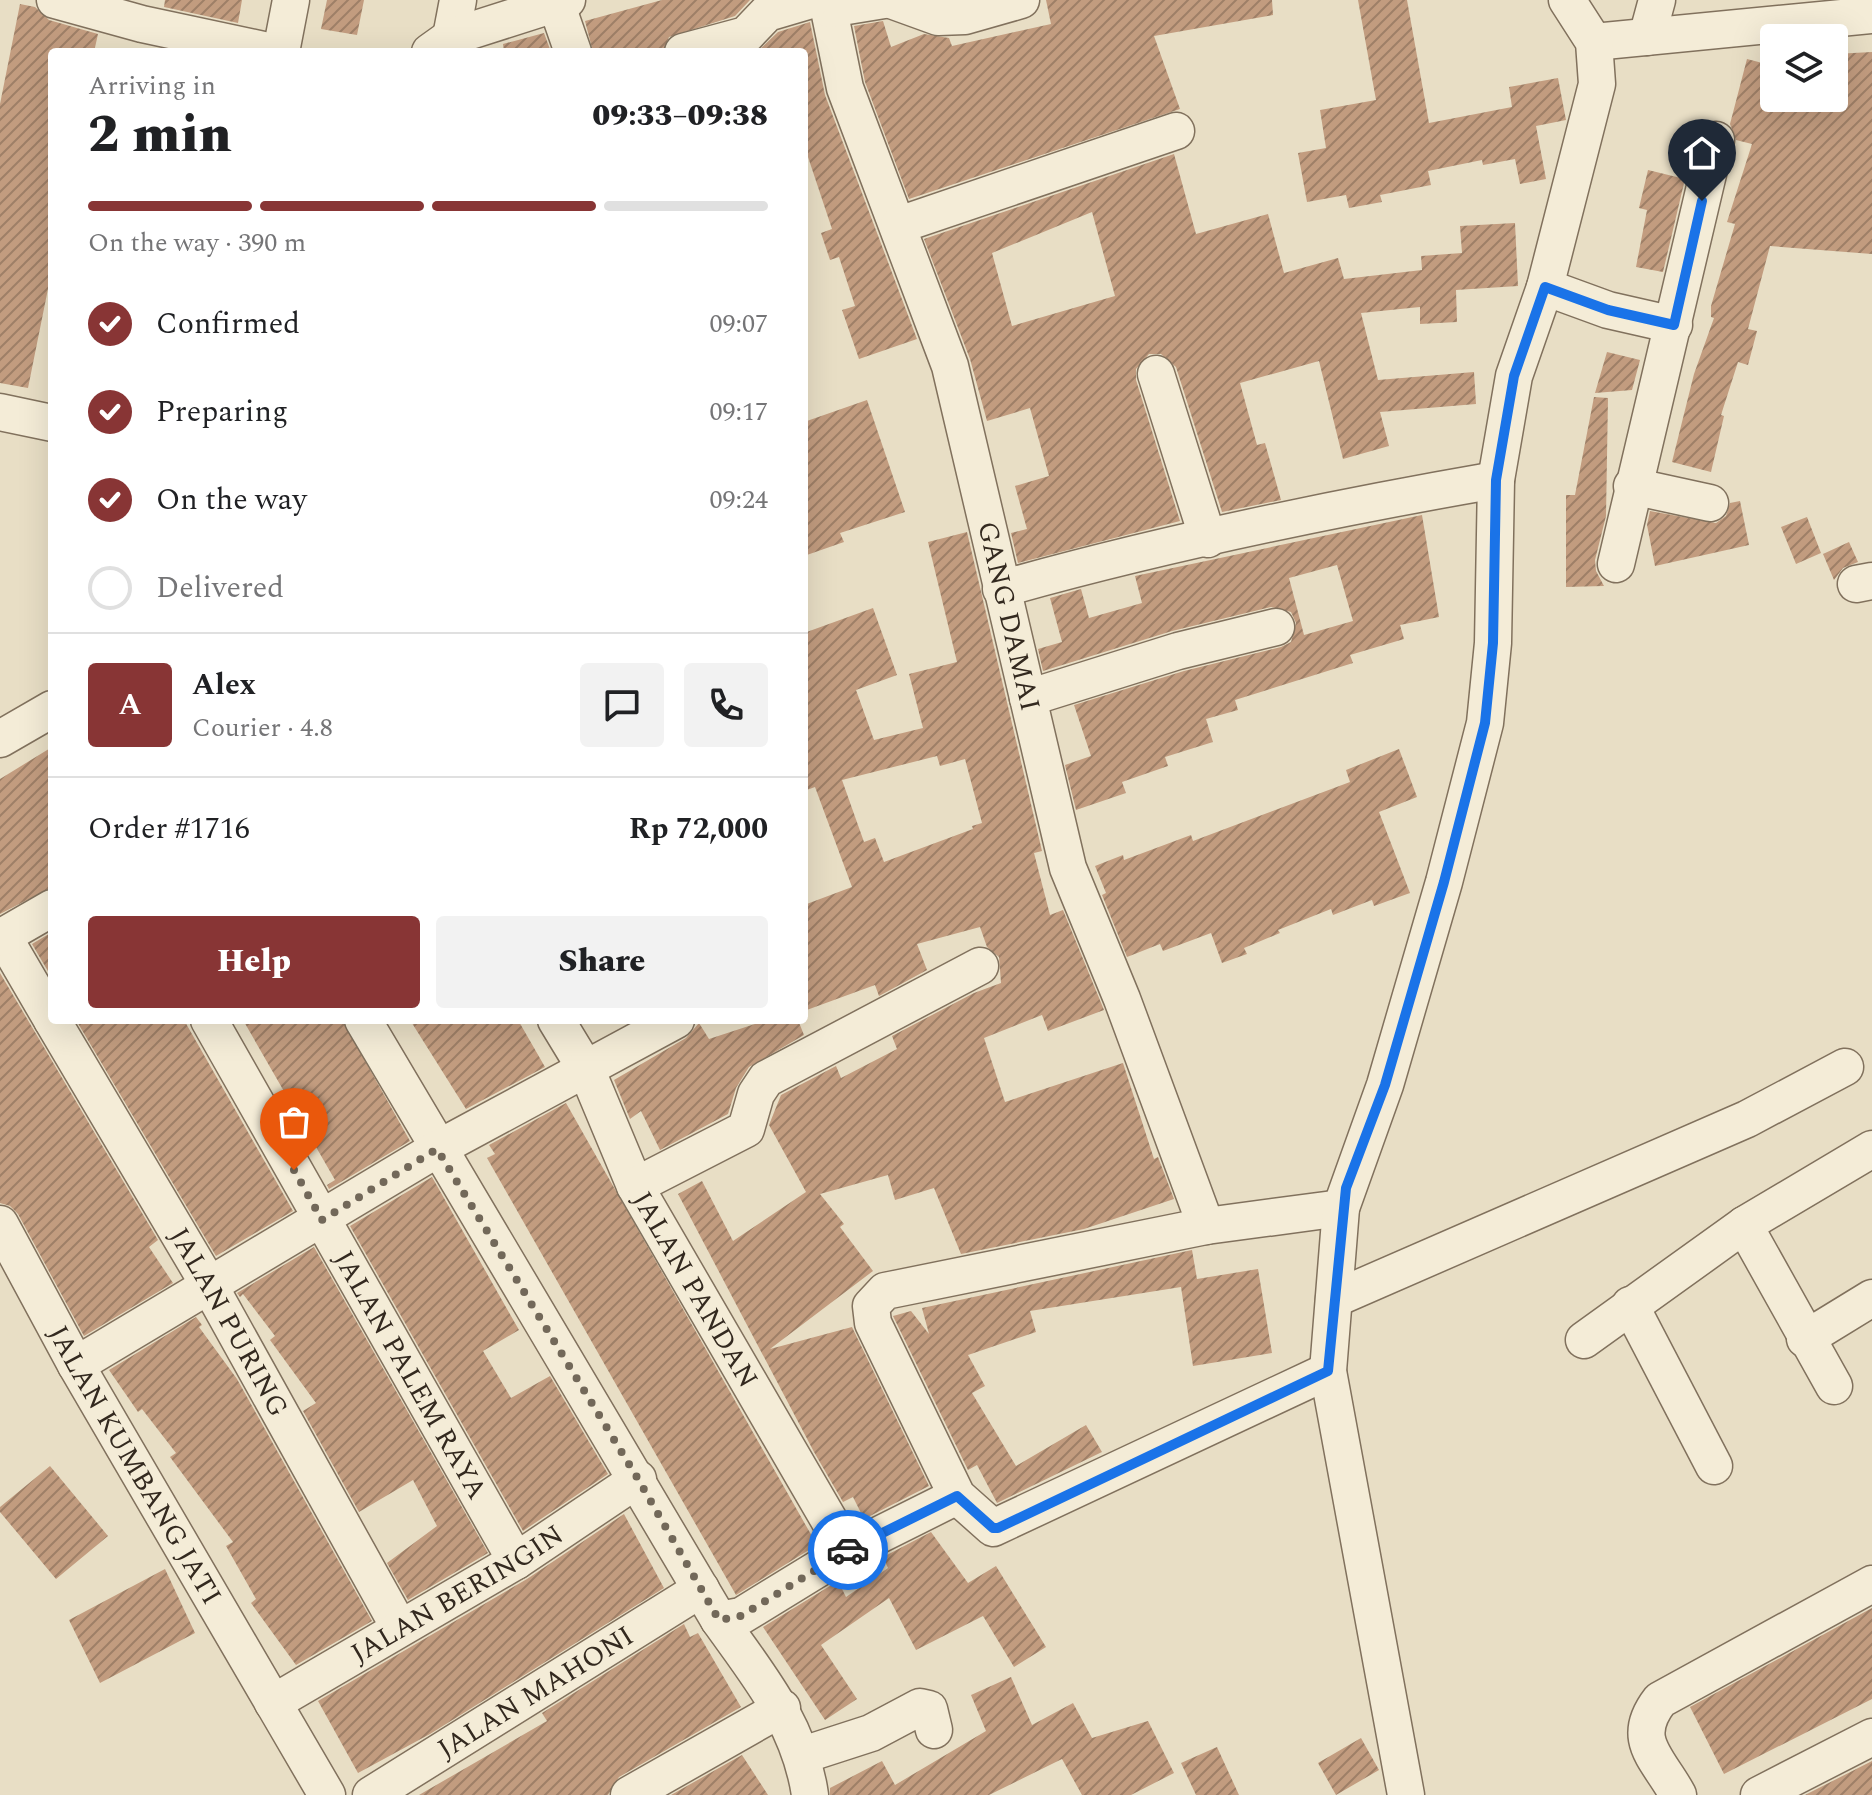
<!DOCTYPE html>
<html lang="en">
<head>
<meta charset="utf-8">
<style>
  body { margin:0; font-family:Spectral,serif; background:#f2f2f2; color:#202124; height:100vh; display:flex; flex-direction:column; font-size:30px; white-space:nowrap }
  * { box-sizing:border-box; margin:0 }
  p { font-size:26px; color:#757577 }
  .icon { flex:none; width:44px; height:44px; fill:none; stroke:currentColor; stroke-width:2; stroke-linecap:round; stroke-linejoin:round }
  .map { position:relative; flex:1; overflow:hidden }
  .sheet { position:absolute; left:48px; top:48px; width:760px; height:976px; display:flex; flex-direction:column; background:#fff; border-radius:8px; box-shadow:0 8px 32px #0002 }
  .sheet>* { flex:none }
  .fabs { position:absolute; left:1760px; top:24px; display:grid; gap:16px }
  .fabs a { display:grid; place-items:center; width:88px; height:88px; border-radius:8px; background:#fff; box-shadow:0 8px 32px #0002; font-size:40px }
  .pin { position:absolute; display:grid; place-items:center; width:68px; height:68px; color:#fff; margin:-82px -34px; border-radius:50% 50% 50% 0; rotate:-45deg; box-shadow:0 0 8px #0007 }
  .pin .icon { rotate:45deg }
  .courier { position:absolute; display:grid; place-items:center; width:80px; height:80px; margin:-40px; border:6px solid #1a73e8; border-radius:50%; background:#fff; color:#222; box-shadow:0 2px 10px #0007 }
  .headline em { font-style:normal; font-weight:800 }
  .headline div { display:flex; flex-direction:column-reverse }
  .headline { display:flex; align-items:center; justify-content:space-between; height:136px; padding:0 40px }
  h1 { font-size:52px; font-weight:800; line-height:60px }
  .bar { display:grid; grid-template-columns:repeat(4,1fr); gap:12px 8px; align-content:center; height:96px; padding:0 40px }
  .bar i { height:10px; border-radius:6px; background:#e0e0e0 }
  .bar .selected { background:#883535 }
  .bar p { grid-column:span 4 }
  .line { display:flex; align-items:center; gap:20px; padding:0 40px; border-top:2px solid #e0e0e0 }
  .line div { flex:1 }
  .round { display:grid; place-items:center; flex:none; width:84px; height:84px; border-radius:8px; background:#f2f2f2 }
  ol { padding:0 40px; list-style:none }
  li { display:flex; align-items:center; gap:24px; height:88px }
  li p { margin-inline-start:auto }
  li .icon { padding:8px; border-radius:50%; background:#883535; color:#fff; stroke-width:4 }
  li:last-child { color:#757577 }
  li i { width:44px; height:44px; border:4px solid #e0e0e0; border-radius:50% }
  .action { display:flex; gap:16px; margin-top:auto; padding:16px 40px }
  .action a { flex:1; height:92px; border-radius:8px; background:#883535; color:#fff; font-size:32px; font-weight:800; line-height:92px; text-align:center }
  .action a+a { background:#f2f2f2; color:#202124 }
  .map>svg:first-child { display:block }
  .building { fill:url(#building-hatch); fill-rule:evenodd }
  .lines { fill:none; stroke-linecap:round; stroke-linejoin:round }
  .minor-casing { stroke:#81715d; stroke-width:39 }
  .minor { stroke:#f4ecd7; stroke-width:36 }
  .done { stroke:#726859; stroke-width:8; stroke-dasharray:0 14.4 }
  .route { stroke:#1a73e8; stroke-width:10 }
  .labels { text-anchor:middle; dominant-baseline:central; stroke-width:8; stroke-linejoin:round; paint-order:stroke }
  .street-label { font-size:28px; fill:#33291f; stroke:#f1e9d3 }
</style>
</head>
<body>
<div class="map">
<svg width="1872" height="1795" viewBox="0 0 1872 1795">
  <defs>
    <pattern id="building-hatch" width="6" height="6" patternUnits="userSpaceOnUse" patternTransform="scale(2)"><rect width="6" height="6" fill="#c29c7f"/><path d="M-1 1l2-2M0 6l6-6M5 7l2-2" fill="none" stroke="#9e7f67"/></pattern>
  </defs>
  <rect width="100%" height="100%" fill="#e8dec5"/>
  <!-- building -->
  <path class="building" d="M 165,0 L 242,0 L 238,23 L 164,7 Z
    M 327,0 L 364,0 L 357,35 L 321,29 Z
    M 662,0 L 750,0 L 735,16 L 669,37 L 663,52 L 593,52 L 585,21 Z
    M 1046,0 L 1272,0 L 1273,15 L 1154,36 L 1180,109 L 909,199 L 865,82 L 854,26 L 883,21 L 891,47 L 924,34 L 949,38 L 952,46 L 1051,24 Z
    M 1358,0 L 1407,0 L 1429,123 L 1512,107 L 1509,87 L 1558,78 L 1566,120 L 1536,126 L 1546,179 L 1520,184 L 1515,159 L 1483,165 L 1482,160 L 1428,171 L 1431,185 L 1380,195 L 1382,202 L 1349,208 L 1346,195 L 1307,202 L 1298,153 L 1326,148 L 1320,110 L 1376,100 Z
    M 20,4 L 35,7 L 49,20 L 98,34 L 94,52 L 52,52 L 52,269 L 28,388 L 0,383 L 0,104 Z
    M 810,22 L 825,95 L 917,339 L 859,359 L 842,310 L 855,306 L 839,257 L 830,260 L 821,233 L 832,229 L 804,145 L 804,52 L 757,52 L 778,32 Z
    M 544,33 L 551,52 L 504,52 L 503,44 Z
    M 1872,52 L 1872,254 L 1770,246 L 1748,329 L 1757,331 L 1748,365 L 1738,362 L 1721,415 L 1724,416 L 1711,472 L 1672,462 L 1694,374 L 1714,318 L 1711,317 L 1711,306 L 1735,224 L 1727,222 L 1752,144 L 1736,140 L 1730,124 L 1747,59 L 1774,66 L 1774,98 L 1834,98 L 1834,54 Z
    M 1174,154 L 1196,234 L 1268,214 L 1284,273 L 1338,258 L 1344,279 L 1422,270 L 1421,256 L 1462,253 L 1460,226 L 1515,223 L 1518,286 L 1456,290 L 1457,322 L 1420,324 L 1420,307 L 1361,313 L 1378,380 L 1474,372 L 1476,404 L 1380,412 L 1389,446 L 1343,459 L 1319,361 L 1240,383 L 1257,445 L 1265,443 L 1281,500 L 1222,512 L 1176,367 L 1161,354 L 1149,354 L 1136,369 L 1136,380 L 1180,521 L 1018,563 L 1011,533 L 1027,529 L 1015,486 L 1049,476 L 1030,408 L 987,421 L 970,359 L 924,239 ZM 1092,212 L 1115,296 L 1012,326 L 992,253 Z
    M 1648,170 L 1685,179 L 1663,272 L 1636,267 L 1647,210 L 1639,208 Z
    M 1607,352 L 1640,360 L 1632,390 L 1595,393 Z
    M 1594,397 L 1608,398 L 1606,516 L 1595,560 L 1596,571 L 1604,586 L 1566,587 L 1566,495 L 1575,495 Z
    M 867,400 L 905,512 L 840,533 L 844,542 L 804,556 L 804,422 Z
    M 1740,501 L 1749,545 L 1655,566 L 1647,525 L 1650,511 L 1716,523 L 1726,516 L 1730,503 Z
    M 1422,515 L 1439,617 L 1400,625 L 1404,639 L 1350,655 L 1353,663 L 1235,700 L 1238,710 L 1206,719 L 1213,742 L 1165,757 L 1168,766 L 1122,782 L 1126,793 L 1076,810 L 1065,765 L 1091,756 L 1074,705 L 1184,671 L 1281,647 L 1291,642 L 1296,623 L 1291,612 L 1271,607 L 1172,631 L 1043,671 L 1038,649 L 1062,642 L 1050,598 L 1081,589 L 1089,618 L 1142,603 L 1135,576 ZM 1337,565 L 1353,621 L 1304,635 L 1289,578 Z
    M 1807,517 L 1821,553 L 1796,564 L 1781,527 Z
    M 967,532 L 1042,851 L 1034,853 L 1050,915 L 1063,910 L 1104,1010 L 1048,1031 L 1042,1015 L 984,1038 L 1005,1102 L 1123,1063 L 1154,1159 L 1158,1157 L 1174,1199 L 1084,1229 L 961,1254 L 934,1188 L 895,1200 L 888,1175 L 820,1194 L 844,1224 L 840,1227 L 873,1271 L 770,1349 L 852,1327 L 929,1486 L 864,1519 L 853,1497 L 843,1502 L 814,1452 L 678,1194 L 702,1181 L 733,1241 L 806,1192 L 769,1125 L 781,1095 L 836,1066 L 841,1078 L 897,1049 L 892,1036 L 974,993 L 1001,983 L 999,957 L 987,947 L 980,927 L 917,944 L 927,970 L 879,996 L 875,985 L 804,1011 L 804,905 L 852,887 L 815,787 L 804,791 L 804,633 L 873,608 L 897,675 L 856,690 L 874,740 L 923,728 L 909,674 L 957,662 L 928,542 ZM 937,756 L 940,766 L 965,759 L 982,823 L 972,826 L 973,829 L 884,862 L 875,838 L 864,842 L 842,780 Z
    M 1849,542 L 1858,562 L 1843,568 L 1834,580 L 1823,554 Z
    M 52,747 L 52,887 L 0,914 L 0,779 Z
    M 1399,749 L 1417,797 L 1379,812 L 1410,893 L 1374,906 L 1372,900 L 1333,915 L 1331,909 L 1278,930 L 1280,933 L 1244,948 L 1247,954 L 1222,963 L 1211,933 L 1163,951 L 1160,944 L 1127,957 L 1102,895 L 1106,893 L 1095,866 L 1123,855 L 1124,860 L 1191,835 L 1193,841 L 1350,782 L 1346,770 Z
    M 52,932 L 52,978 L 32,944 Z
    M 0,973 L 158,1240 L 149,1247 L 173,1283 L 84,1336 L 18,1214 L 10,1206 L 0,1203 Z
    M 76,1020 L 184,1020 L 293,1211 L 216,1256 Z
    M 243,1020 L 342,1020 L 410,1141 L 329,1189 L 327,1185 L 335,1180 Z
    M 410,1020 L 518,1020 L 545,1067 L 466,1109 Z
    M 767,1020 L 798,1020 L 804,1035 L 749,1067 L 736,1088 L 728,1114 L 660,1150 L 641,1111 L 630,1119 L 614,1080 L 686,1038 L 699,1023 L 709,1039 Z
    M 566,1103 L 817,1545 L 736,1595 L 487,1158 L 495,1154 L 489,1145 Z
    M 432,1177 L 519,1330 L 483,1351 L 511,1398 L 550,1376 L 608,1474 L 523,1531 L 350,1226 Z
    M 314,1247 L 488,1553 L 408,1600 L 387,1563 L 437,1526 L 413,1480 L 359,1512 L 303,1411 L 316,1403 L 270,1340 L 275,1336 L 243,1294 L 240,1297 L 237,1293 Z
    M 1192,1250 L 1197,1279 L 1258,1269 L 1272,1353 L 1193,1366 L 1181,1287 L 1030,1311 L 1036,1332 L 968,1355 L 985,1386 L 972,1393 L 1016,1466 L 1086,1425 L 1102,1452 L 997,1503 L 977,1465 L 968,1470 L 893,1316 L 911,1311 L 929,1334 L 922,1308 Z
    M 196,1317 L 202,1325 L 199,1327 L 237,1379 L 372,1621 L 296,1665 L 251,1603 L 256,1599 L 226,1546 L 233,1542 L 170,1457 L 176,1453 L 142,1409 L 138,1412 L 109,1370 Z
    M 50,1466 L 108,1536 L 56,1579 L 0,1512 L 0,1507 Z
    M 624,1514 L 664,1588 L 430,1734 L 358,1773 L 318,1701 L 527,1579 Z
    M 931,1532 L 968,1583 L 996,1566 L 1046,1647 L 1014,1667 L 983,1616 L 916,1650 L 889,1598 L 821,1645 L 857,1699 L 825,1720 L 763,1627 L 838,1581 L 846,1597 L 888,1568 L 883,1557 Z
    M 165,1569 L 195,1633 L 100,1683 L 69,1620 Z
    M 1872,1608 L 1872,1699 L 1724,1774 L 1690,1707 Z
    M 684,1624 L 690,1637 L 698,1633 L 741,1707 L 619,1777 L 608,1795 L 419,1795 L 547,1721 L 542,1713 Z
    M 1011,1677 L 1032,1725 L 1073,1703 L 1092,1738 L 1148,1721 L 1174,1773 L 1131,1795 L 1082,1795 L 1062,1759 L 989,1795 L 830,1795 L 830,1788 L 882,1761 L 895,1785 L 986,1731 L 971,1695 Z
    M 1361,1738 L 1379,1770 L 1336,1795 L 1318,1763 Z
    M 1217,1747 L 1239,1795 L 1196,1795 L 1181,1763 Z
    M 742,1755 L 768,1795 L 671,1795 Z
    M 1872,1761 L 1872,1795 L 1805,1795 Z"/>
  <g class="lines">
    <defs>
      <g id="minor">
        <path d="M 55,0 L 142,24 L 273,52"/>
        <path id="s1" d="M 827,0 L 845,88 L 950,366 L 1068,868 L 1122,999 L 1206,1226"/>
        <path d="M 891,0 L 938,17 L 965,16 L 1021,0"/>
        <path d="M 556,3 L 573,52"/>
        <path d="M 829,9 L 884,0"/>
        <path d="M 451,37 L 458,0"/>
        <path d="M 1647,37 L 1657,0"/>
        <path d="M 1594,42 L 1872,15"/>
        <path d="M 281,52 L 291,0"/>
        <path d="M 430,52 L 451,37 L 567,0"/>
        <path d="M 683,52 L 746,35 L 767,13 L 811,0"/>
        <path d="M 899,225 L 1176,131"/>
        <path d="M 1545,287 L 1608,310 L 1674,325"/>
        <path d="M 1156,374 L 1208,539"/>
        <path d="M 0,412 L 52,423"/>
        <path d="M 1632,486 L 1710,503"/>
        <path d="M 1616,564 L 1716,140"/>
        <path d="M 1856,584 L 1872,581"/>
        <path d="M 1001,589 C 1164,543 1329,509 1496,480"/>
        <path d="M 1028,698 L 1178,651 L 1276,627"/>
        <path d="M 0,739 L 52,709"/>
        <path d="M 3,936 L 52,1020"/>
        <path d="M 0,938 L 52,908"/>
        <path id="s2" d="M 52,1020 L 209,1285 L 399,1627"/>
        <path id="s3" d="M 209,1020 L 516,1561"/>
        <path d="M 363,1020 L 719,1620 C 759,1676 800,1725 810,1795"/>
        <path id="s4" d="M 556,1020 L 587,1071 L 635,1186 L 847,1551"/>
        <path d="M 635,1186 L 746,1129 L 756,1094 L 766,1079 L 980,966"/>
        <path id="s5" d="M 0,1224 L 76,1365 L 327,1795"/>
        <path d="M 1744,1225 L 1834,1386"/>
        <path d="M 1334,1299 L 1747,1119 L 1845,1067"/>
        <path d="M 1630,1305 L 1714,1466"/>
        <path d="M 1805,1339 L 1872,1298"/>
        <path d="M 1584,1340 L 1744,1225 L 1872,1149"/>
        <path d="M 76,1365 L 437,1149 L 676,1020"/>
        <path d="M 1328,1371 L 993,1528 L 957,1496 L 873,1323 L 871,1306 L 885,1291 L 1206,1226 L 1341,1208"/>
        <path d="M 719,1620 L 741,1616 L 847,1551 L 957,1496"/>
        <path id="s6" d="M 273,1703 L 516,1561 L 638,1479"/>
        <path d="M 803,1755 L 871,1733 L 920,1707 L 929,1709 L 934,1730"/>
        <path id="s7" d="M 371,1795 L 701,1589"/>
        <path d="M 629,1795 L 782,1708"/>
        <path d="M 1406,1795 L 1328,1371 L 1341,1208 L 1385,1085 L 1444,882 L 1485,723 L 1493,643 L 1496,480 L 1514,376 L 1545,287 L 1597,84 L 1594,42 L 1567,0"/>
        <path d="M 1678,1795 C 1658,1758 1629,1740 1660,1700 L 1872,1584"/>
        <path d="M 1759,1795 L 1872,1737"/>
      </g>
    </defs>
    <!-- minor casing -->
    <use href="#minor" class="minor-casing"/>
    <!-- minor -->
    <use href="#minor" class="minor"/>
  </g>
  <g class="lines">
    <!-- done -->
    <path class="done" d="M 294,1170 L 322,1220 L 437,1149 L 638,1479 L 719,1620 L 741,1616 L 848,1550"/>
    <!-- route -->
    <path class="route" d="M 848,1550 L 957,1496 L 993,1528 L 998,1528 L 1328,1371 L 1346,1188 L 1385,1085 L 1444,882 L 1485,723 L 1493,643 L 1496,480 L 1514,376 L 1545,287 L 1608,310 L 1674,325 L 1702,201"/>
  </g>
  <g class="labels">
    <!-- street labels -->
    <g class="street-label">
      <text stroke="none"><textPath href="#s1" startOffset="644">GANG DAMAI</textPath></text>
      <text stroke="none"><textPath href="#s4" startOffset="304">JALAN PANDAN</textPath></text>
      <text stroke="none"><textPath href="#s2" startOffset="350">JALAN PURING</textPath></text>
      <text stroke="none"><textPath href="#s3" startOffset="408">JALAN PALEM RAYA</textPath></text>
      <text stroke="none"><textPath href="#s5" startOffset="276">JALAN KUMBANG JATI</textPath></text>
      <text stroke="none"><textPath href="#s6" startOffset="214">JALAN BERINGIN</textPath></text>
      <text stroke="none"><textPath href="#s7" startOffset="194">JALAN MAHONI</textPath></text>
    </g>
  </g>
</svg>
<div class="fabs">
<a><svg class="icon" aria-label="layers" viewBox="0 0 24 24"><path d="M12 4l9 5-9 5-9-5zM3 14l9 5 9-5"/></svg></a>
</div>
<div class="pin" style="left:294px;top:1170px;background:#ea580c"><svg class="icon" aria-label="bag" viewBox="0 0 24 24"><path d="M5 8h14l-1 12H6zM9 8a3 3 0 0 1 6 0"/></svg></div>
<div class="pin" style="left:1702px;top:201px;background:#1f2937"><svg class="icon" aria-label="home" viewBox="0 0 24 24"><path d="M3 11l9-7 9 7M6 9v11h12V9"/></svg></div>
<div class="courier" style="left:848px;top:1550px"><svg class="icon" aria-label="car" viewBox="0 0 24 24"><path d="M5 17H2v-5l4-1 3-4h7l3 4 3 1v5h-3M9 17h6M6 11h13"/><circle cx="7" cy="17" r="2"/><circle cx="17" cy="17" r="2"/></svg></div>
<section class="sheet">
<div class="headline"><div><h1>2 min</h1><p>Arriving in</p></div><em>09:33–09:38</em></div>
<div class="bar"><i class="selected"></i><i class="selected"></i><i class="selected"></i><i></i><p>On the way · 390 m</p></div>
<ol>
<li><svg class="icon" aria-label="check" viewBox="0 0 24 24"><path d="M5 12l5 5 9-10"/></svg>Confirmed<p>09:07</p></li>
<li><svg class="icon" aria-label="check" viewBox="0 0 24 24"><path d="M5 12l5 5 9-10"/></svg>Preparing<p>09:17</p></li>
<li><svg class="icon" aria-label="check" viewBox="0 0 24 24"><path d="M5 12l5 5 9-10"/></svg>On the way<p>09:24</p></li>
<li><i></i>Delivered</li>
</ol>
<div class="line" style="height:144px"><b class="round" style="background:#883535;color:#fff">A</b><div><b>Alex</b><p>Courier · 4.8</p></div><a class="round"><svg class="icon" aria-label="chat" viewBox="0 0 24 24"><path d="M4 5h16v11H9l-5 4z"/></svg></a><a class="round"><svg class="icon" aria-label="phone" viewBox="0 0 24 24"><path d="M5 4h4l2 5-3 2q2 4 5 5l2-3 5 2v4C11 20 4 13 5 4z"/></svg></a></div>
<div class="line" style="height:104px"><div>Order #1716</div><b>Rp 72,000</b></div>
<div class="action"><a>Help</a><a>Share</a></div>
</section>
</div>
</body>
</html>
